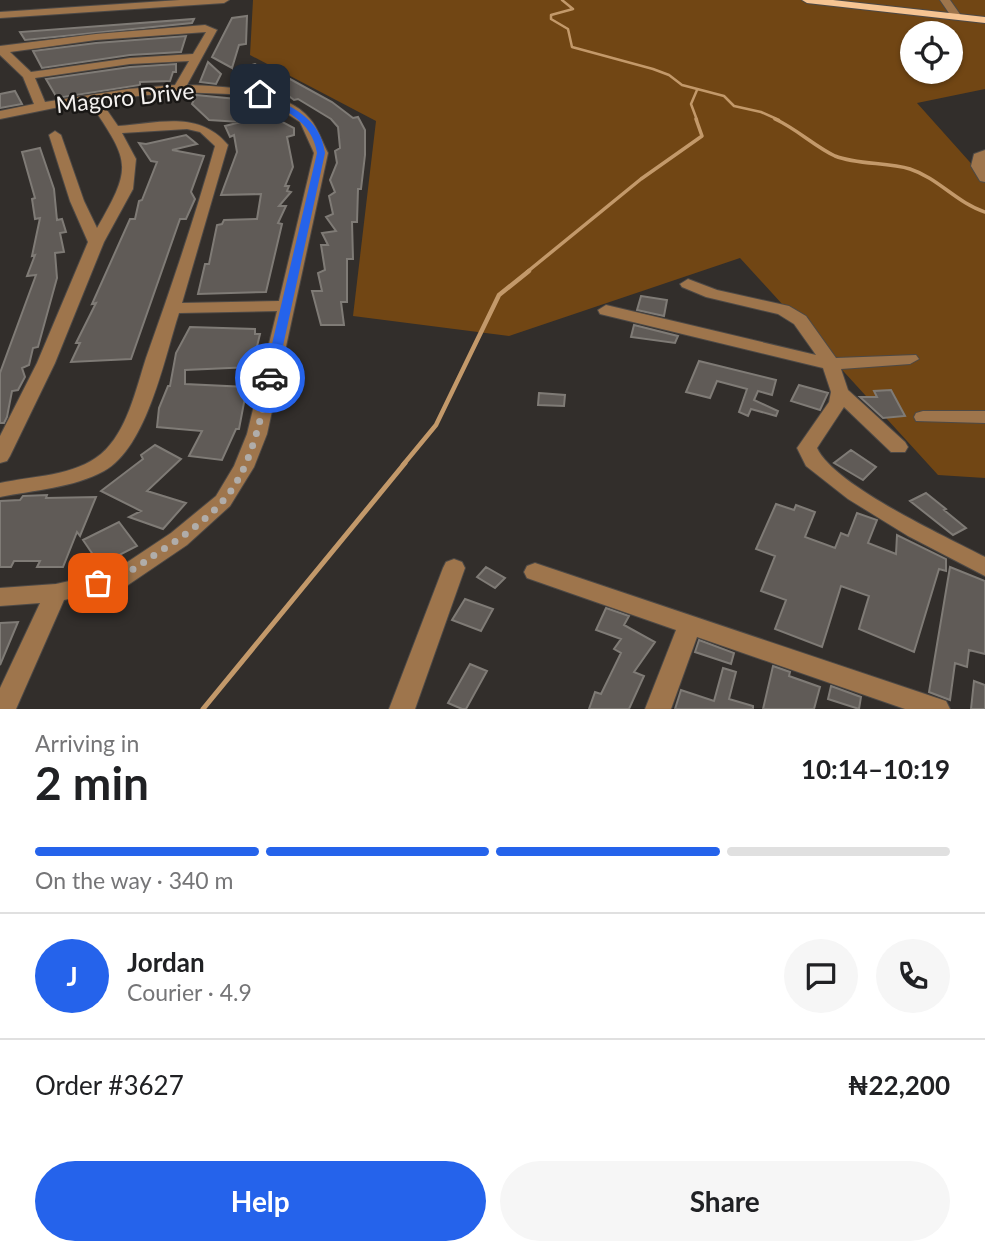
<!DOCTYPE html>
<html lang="en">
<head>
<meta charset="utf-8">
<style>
  body { margin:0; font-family:Lato,sans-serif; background:#f6f6f6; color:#202124; height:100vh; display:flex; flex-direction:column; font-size:26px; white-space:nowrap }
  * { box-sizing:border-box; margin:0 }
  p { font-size:23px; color:#757577 }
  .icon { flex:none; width:38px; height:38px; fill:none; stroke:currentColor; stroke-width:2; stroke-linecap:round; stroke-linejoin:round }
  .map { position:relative; height:709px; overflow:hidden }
  .side { display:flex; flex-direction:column; background:#fff; flex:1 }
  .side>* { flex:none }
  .buttons { position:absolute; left:900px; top:21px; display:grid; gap:14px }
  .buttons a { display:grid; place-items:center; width:63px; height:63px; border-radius:50%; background:#fff; box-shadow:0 2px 5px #0004; font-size:35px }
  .pin { position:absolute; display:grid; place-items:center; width:60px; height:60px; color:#fff; margin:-30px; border-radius:14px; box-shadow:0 4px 10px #0006 }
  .courier { position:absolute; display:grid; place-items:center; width:70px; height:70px; margin:-35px; border:5px solid #2563eb; border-radius:50%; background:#fff; color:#222; box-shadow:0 2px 9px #0007 }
  .head em { font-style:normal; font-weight:700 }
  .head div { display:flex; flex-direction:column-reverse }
  .head { display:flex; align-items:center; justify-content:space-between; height:119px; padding:0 35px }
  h1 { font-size:46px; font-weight:700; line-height:52px }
  .bar { display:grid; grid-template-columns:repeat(4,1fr); gap:10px 7px; align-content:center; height:84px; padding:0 35px }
  .bar i { height:9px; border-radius:5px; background:#e0e0e0 }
  .bar .current { background:#2563eb }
  .bar p { grid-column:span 4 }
  .line { display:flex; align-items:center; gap:18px; padding:0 35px; border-top:2px solid #e0e0e0 }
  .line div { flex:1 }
  .round { display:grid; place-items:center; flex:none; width:74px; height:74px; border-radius:37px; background:#f6f6f6 }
  .action { display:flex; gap:14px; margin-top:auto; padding:14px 35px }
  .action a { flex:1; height:80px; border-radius:42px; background:#2563eb; color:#fff; font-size:28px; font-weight:700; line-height:80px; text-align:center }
  .action a+a { background:#f6f6f6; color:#202124 }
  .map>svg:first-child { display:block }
  .green { fill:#714614; fill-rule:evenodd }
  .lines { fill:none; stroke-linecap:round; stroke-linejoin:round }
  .stream-far3 { stroke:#c3996a; stroke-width:2.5 }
  .stream-far2 { stroke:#c3996a; stroke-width:3.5 }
  .stream-far1 { stroke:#c3996a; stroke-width:4.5 }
  .stream { stroke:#c3996a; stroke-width:5 }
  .building { fill:#605b57; stroke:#7f7b76; stroke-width:2 }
  .minor-casing { stroke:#4d4946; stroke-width:2 }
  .major-casing { stroke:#4d4946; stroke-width:2 }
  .minor { fill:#9e754c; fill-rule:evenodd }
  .major { fill:#f6c492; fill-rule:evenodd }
  .route { fill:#2563eb }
  .done { stroke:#b0adaa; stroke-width:7; stroke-dasharray:0 12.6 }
  .labels { text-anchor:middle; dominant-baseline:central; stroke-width:5; stroke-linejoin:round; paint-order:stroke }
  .street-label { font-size:23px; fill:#f4f1ef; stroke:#191715 }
</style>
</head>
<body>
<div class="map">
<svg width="985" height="709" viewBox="0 0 985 709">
  <rect width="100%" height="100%" fill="#322e2b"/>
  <!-- green -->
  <path class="green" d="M 253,0 L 985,0 L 985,89 L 917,103 L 985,179 L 985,478 L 938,475 L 740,258 L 509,336 L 353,316 L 376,121 L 250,55 ZM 912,33 L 950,33 L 950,72 L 912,72 Z"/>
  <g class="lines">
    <!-- stream-far3 -->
    <path class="stream-far3" d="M 562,0 L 573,9 L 551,15 L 551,19 L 568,29 L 572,47 L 653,69 L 669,75 L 682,85 L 724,96 L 734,106 L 761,112 L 779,120
      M 697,120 L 691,104 L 697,90"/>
    <!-- stream-far2 -->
    <path class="stream-far2" d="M 775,119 C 797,129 814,146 835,156 C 858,165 887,162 910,169 C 938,178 957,203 985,212
      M 527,272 L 641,179 L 702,136 L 696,119"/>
    <!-- stream-far1 -->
    <path class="stream-far1" d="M 403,465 L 436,425 L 499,295 L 529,271"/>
    <!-- stream -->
    <path class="stream" d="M 203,709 L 405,463"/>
  </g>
  <!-- building -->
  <path class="building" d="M 247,16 L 246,44 L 239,45 L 232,68 L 212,57 L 232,18 Z
    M 194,19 L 192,23 L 25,40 L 20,32 Z
    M 186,36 L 181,52 L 130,55 L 42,68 L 33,51 L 96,43 Z
    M 208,62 L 221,74 L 216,84 L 200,82 Z
    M 176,64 L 176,72 L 173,72 L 170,81 L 140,82 L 140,85 L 57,98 L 46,79 L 130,67 Z
    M 255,64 L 267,72 L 271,71 L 290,79 L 332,102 L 353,118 L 358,117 L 365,130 L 365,155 L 361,189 L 358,189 L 357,222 L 352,222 L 353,259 L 347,259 L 347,302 L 341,302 L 344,325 L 321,325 L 312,291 L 322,291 L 318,273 L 325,270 L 321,245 L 328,245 L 322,233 L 336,231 L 326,217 L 333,214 L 329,196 L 335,192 L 330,180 L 337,163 L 335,151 L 340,148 L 338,127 L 331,119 L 298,99 L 294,100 L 281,90 L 235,70 Z
    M 15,91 L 22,104 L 0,108 L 0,94 Z
    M 196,95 L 247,100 L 254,107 L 294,128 L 294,135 L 287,137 L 293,167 L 285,186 L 289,186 L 287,191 L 291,192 L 279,206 L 286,206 L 278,223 L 282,224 L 266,292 L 198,294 L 205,264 L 209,264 L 217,225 L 222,224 L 224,220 L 257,219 L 261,194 L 221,195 L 237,152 L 234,135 L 230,137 L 225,126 L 241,122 L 209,120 L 192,104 Z
    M 186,135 L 197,144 L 172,150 L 204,156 L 191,192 L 195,199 L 186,219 L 180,219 L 131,359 L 71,362 L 80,343 L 76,343 L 96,303 L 92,304 L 130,219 L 135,219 L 139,201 L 142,200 L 157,162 L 151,161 L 139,143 L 146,144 Z
    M 40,148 L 54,189 L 57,220 L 62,219 L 66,232 L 60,233 L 64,252 L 55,253 L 57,278 L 38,347 L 33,348 L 29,365 L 22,368 L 25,377 L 18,390 L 12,391 L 7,417 L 4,423 L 0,423 L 0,373 L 36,275 L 27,276 L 35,255 L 32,256 L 40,218 L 35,219 L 32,199 L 35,198 L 22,152 Z
    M 641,296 L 667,300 L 664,316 L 637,310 Z
    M 634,325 L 678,336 L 675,343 L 631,337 Z
    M 190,327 L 255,329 L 255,334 L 260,334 L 252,367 L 185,370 L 185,384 L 247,387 L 239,429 L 236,429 L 222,460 L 189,456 L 202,431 L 157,427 L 159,408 L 168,386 L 170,386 L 176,353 Z
    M 699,361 L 776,380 L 772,395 L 758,391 L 754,400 L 778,411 L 776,416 L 751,409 L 748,416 L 739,412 L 747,389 L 717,381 L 710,398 L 686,392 Z
    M 799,385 L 828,393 L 820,410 L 791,401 Z
    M 891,390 L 905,416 L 883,418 L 860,397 L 877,397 L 874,391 Z
    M 539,393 L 565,395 L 564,406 L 538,405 Z
    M 155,445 L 181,459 L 147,491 L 186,503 L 163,529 L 129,517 L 141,511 L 101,491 L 143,459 L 141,455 Z
    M 851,450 L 876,467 L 863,480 L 834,463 Z
    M 926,493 L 946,509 L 944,510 L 966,528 L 953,535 L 910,501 Z
    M 47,495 L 46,498 L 96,497 L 80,536 L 77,532 L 63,567 L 37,567 L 40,561 L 14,561 L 11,567 L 0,567 L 0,501 L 20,500 L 23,496 Z
    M 776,504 L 794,510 L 796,505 L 815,512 L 805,537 L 835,548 L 841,533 L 848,536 L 857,513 L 877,520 L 868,543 L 896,554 L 897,535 L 946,559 L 946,571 L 939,569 L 914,652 L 859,629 L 869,596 L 841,586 L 822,647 L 775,629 L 786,600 L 761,591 L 775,556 L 756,549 Z
    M 119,522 L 137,546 L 100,565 L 83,540 Z
    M 486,567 L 505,578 L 495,588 L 477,577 Z
    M 950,567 L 985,581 L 985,654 L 969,650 L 967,667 L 955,663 L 950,700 L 929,692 Z
    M 465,599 L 493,609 L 481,631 L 452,620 Z
    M 606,608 L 629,616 L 624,625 L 655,642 L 634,672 L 644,676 L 629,709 L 589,709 L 595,692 L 601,694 L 621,653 L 614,649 L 621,639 L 596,630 Z
    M 18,622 L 0,665 L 0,623 Z
    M 699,640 L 734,653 L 731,664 L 695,652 Z
    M 470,664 L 487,671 L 466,709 L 462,709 L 448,703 Z
    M 773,666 L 790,672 L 789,676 L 820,687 L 814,709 L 763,709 Z
    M 723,668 L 736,672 L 729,699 L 753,706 L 753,709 L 675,709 L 681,690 L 714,701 Z
    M 974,681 L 985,685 L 985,709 L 971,709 Z
    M 831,686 L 861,697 L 859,709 L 828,699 Z"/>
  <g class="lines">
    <defs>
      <path id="minor" d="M 180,0 L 229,0 L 224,3 L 0,18 L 0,12 Z
        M 940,0 L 950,0 L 962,17 L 961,19 L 953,19 Z
        M 205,25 L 217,30 L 187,85 C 223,86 286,89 310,119 C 318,128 322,142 328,153 L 267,434 L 254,467 L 230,506 L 187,545 L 128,585 L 64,600 L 16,709 L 0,709 L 0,688 L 40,603 L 0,606 L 0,588 L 56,584 L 114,571 L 171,533 L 216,496 L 234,466 L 247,434 L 277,311 L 179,313 C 165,356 147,448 104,471 C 73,488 34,490 0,497 L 0,483 C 32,476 75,476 101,454 C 127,432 136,389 146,358 C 171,288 195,217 215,146 L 200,132 L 187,129 L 122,133 L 136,159 L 133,189 L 104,242 L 55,363 L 10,456 L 7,461 L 0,463 L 0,436 L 37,363 L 88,242 L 70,201 L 49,135 L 55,131 L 61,135 L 84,201 L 97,228 C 134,164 129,162 89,101 L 0,119 L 0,111 L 34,104 L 23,77 L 0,55 L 0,46 L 96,34 ZM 206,32 L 193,54 L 130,58 L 31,72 L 10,52 L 96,40 ZM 189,61 L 175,85 L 128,89 L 45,102 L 35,78 L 130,64 ZM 177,92 L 230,94 L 269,102 L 300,122 L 314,153 L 279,301 L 182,303 L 228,145 C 199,110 159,123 118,126 L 100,100 Z
        M 985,150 L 985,182 L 980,181 L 971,166 L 974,154 Z
        M 688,279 L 717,290 L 789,306 L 806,316 L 836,358 L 916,355 L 919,359 L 910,364 L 841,369 L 848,390 L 905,442 L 908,447 L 905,452 L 891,452 L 844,407 L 817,448 C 835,486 945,536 985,557 L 985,576 L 908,536 L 848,499 L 806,466 L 797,448 L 829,402 L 831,392 L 823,368 L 600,314 L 598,310 L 606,305 L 816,355 L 794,324 L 778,314 L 706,297 L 682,287 L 680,284 Z
        M 923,411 L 985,411 L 985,423 L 916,421 L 914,417 L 916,413 Z
        M 454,559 L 462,562 L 465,568 L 415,709 L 389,709 L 443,568 L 446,562 Z
        M 535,563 L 937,698 L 946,701 L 950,709 L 905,709 L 697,637 L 671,709 L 645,709 L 676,630 L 527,578 L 524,572 L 527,566 Z"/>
      <path id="major" d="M 802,0 L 833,0 L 985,17 L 985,23 L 807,3 Z"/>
    </defs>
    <!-- minor casing -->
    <use href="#minor" class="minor-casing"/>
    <!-- major casing -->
    <use href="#major" class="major-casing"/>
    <!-- minor -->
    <use href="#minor" class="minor"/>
    <!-- major -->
    <use href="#major" class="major"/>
  </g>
  <!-- route -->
  <path class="route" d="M 258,92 L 263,92 C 292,108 320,117 325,153 L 276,378 L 270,381 L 264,378 L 317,153 C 312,120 284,110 258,96 Z"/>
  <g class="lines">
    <!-- done -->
    <path class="done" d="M 98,583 C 124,578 138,566 159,552 C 181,538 205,521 222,502 C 252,469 260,419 270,378"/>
  </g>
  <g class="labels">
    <!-- street labels -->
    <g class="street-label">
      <text transform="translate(125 97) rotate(-6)">Magoro Drive</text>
    </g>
  </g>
</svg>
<div class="buttons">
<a><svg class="icon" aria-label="locate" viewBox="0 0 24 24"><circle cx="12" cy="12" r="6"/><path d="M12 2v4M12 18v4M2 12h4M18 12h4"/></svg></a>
</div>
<div class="pin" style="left:98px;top:583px;background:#ea580c"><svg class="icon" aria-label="bag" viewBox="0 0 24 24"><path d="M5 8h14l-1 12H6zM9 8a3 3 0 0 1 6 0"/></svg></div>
<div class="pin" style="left:260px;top:94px;background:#1f2937"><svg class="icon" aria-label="home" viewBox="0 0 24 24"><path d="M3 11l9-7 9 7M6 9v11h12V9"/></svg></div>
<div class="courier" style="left:270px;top:378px"><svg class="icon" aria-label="car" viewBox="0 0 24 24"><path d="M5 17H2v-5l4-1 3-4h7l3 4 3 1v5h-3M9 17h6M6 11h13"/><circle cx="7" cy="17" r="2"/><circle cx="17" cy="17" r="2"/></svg></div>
</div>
<section class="side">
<div class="head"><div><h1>2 min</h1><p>Arriving in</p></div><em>10:14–10:19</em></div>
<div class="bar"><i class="current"></i><i class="current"></i><i class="current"></i><i></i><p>On the way · 340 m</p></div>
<div class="line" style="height:126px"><b class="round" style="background:#2563eb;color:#fff">J</b><div><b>Jordan</b><p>Courier · 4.9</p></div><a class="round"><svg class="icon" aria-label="chat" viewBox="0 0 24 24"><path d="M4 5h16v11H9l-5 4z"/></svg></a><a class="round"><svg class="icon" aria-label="phone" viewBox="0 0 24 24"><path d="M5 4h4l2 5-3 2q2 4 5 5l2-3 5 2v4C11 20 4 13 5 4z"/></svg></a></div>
<div class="line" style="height:91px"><div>Order #3627</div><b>₦22,200</b></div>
<div class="action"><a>Help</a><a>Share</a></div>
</section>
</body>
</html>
